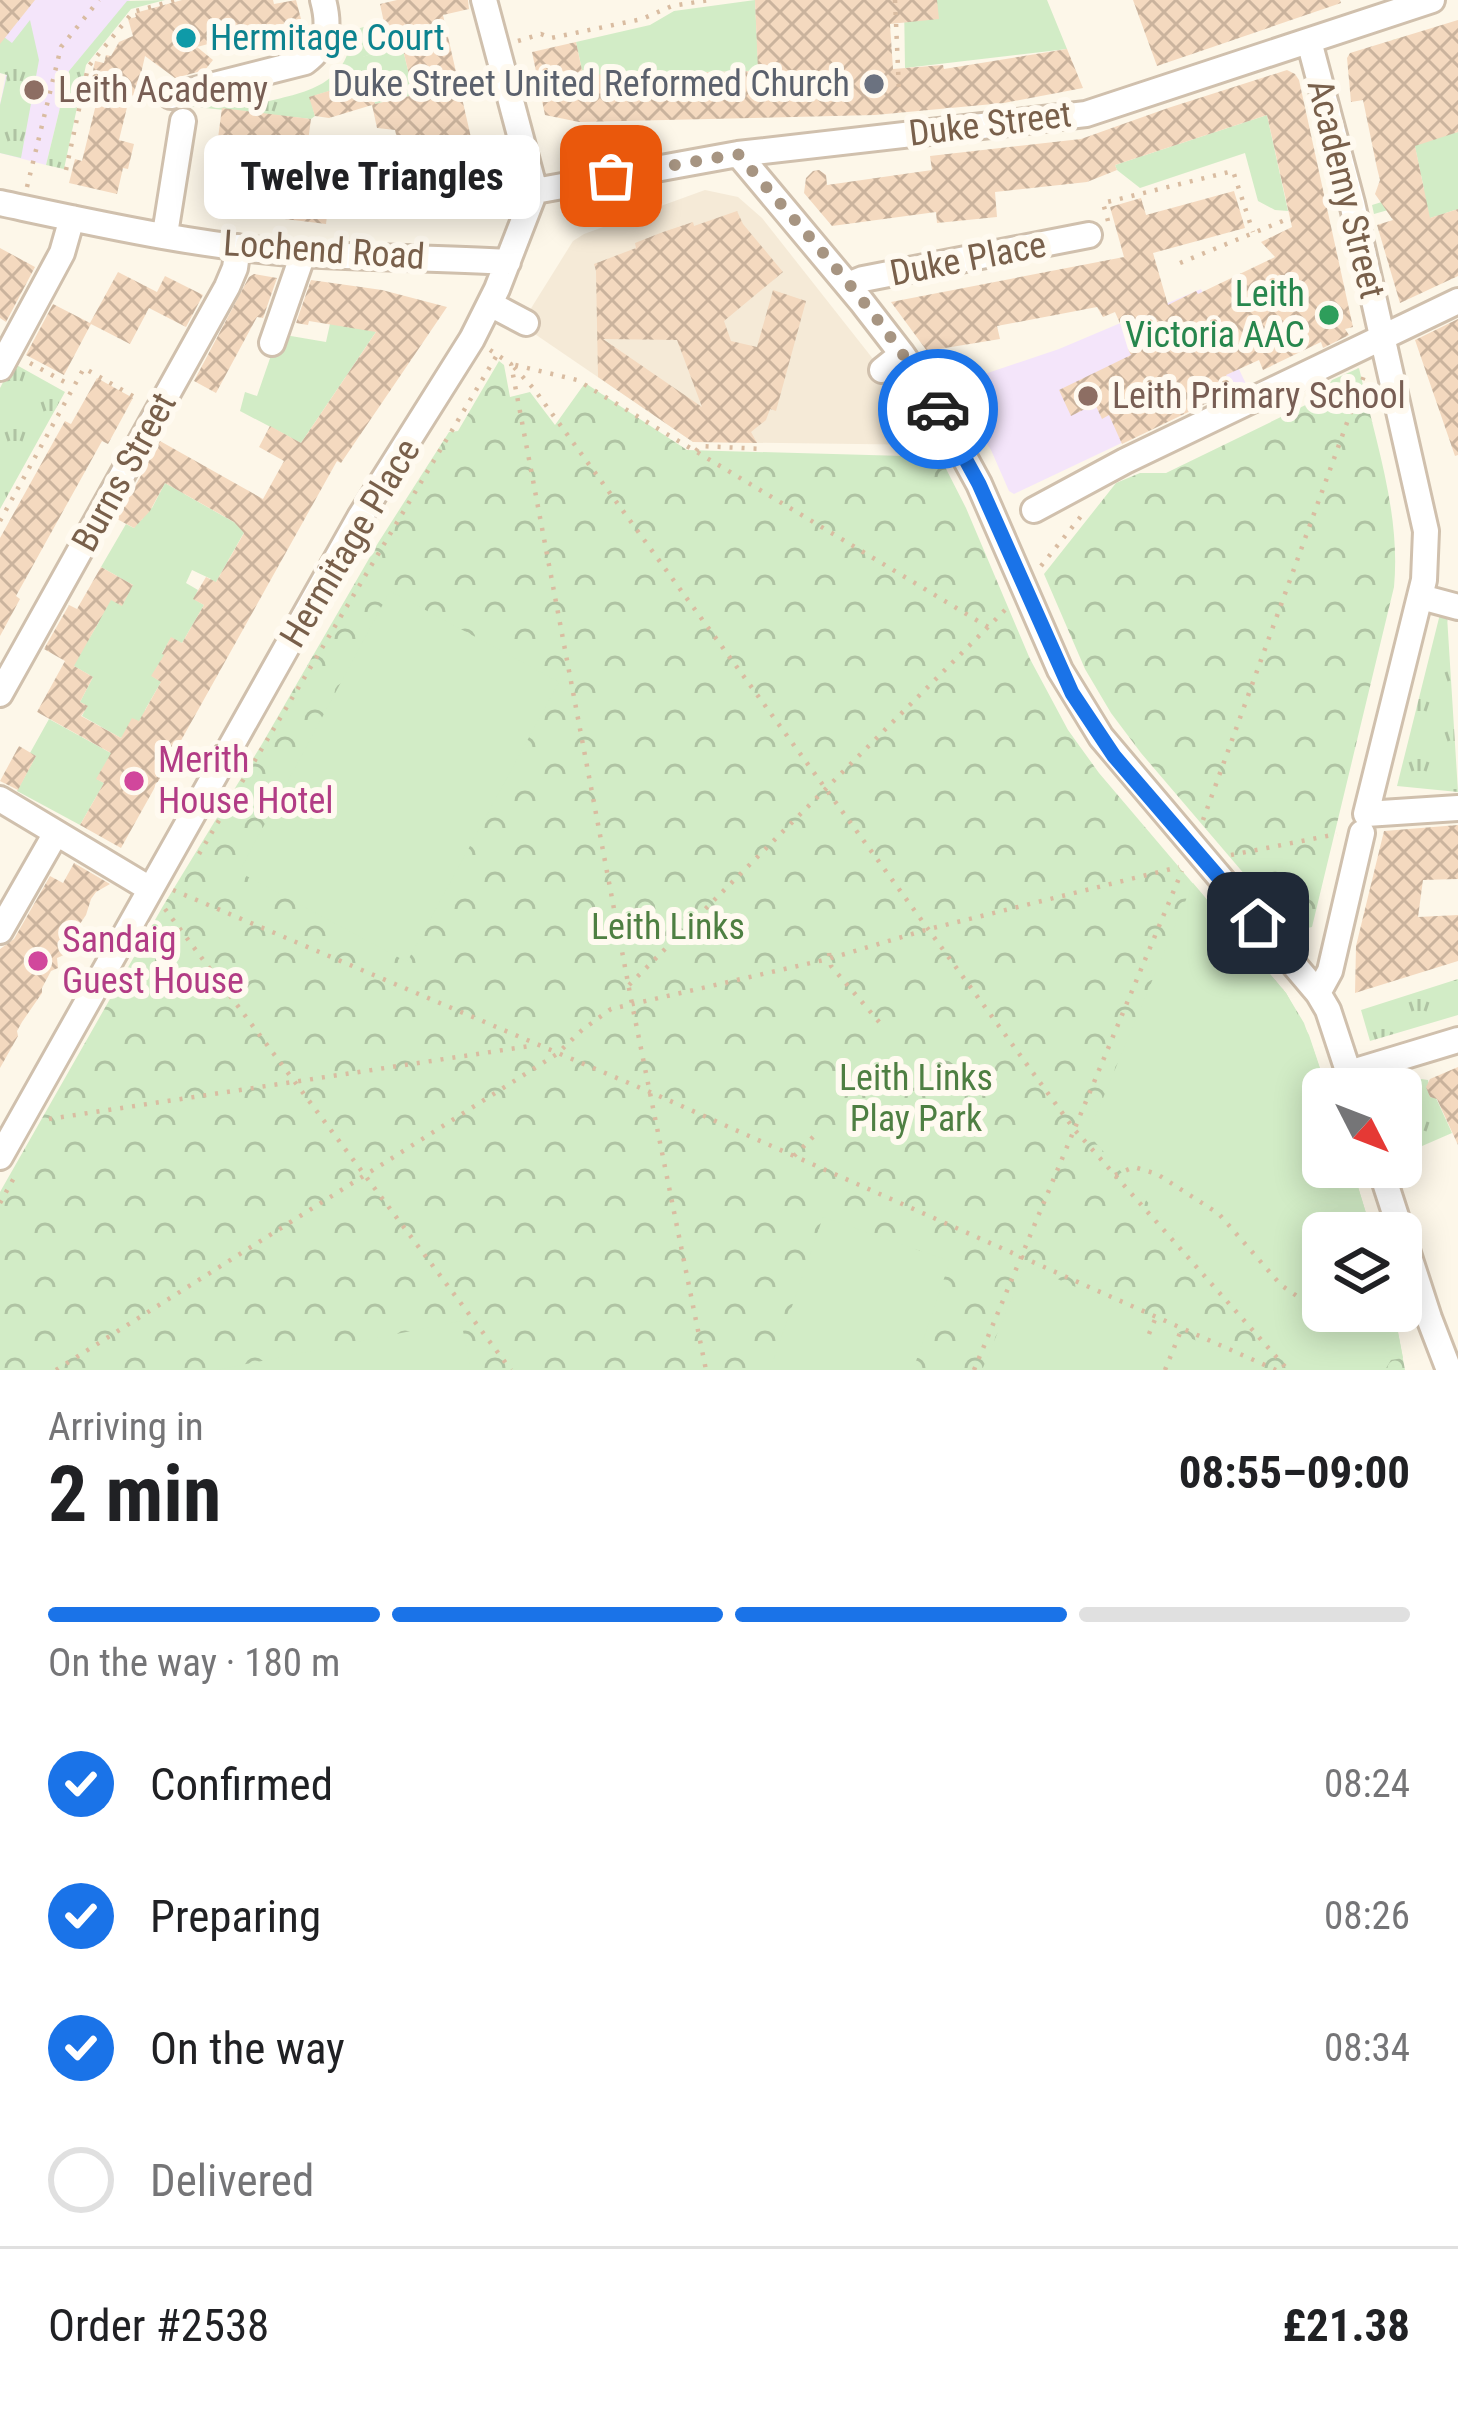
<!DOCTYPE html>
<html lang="en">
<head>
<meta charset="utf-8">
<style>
  body { margin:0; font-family:"Roboto Condensed",sans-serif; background:#f2f2f2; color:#202124; height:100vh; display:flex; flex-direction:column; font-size:45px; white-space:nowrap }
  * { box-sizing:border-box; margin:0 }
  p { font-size:39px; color:#757577 }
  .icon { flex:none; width:66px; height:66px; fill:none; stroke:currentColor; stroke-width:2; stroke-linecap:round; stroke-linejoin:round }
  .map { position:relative; height:1370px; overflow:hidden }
  .details { display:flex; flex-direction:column; background:#fff; flex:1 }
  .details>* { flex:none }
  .needle { width:78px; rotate:132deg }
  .tools { position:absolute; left:1302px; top:1068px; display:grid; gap:24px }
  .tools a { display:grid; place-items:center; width:120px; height:120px; border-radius:18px; background:#fff; box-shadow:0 6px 30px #0003; font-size:60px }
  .pin { position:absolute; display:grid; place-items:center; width:102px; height:102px; color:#fff; margin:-51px; border-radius:24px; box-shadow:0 6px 18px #0006 }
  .courier { position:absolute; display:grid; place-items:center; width:120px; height:120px; margin:-60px; border:9px solid #1a73e8; border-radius:50%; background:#fff; color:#222; box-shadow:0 3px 15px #0007 }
  .bubble { position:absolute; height:84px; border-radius:18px; background:#fff; box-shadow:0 6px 30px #0003; font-size:39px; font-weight:700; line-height:84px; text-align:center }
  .headline em { font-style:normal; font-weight:700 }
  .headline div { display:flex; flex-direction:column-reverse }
  .headline { display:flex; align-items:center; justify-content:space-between; height:204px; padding:0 48px }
  h1 { font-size:78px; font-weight:700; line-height:90px }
  .bar { display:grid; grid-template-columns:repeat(4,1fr); gap:18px 12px; align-content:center; height:144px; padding:0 48px }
  .bar i { height:15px; border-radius:9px; background:#e0e0e0 }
  .bar .current { background:#1a73e8 }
  .bar p { grid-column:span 4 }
  .line { display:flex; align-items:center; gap:30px; padding:0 48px; border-top:3px solid #e0e0e0 }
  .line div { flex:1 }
  ol { padding:0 48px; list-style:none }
  li { display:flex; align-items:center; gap:36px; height:132px }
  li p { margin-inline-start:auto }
  li .icon { padding:12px; border-radius:50%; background:#1a73e8; color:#fff; stroke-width:4 }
  li:last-child { color:#757577 }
  li i { width:66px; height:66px; border:6px solid #e0e0e0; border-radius:50% }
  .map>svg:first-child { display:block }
  .residential { fill:#f5ead7 }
  .education { fill:#f4e5fa }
  .grass { fill:url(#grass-tufts) }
  .park { fill:url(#park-crowns) }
  .garden { fill:#d2ecc6 }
  .building { fill:url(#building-cross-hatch); fill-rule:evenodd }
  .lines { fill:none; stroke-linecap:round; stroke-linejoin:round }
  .minor-casing { stroke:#d0c0ad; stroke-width:30 }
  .path { stroke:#d9bca1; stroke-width:4.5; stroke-dasharray:3 9; stroke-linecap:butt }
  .minor { stroke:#fff; stroke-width:24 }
  .done { stroke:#a79582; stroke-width:12; stroke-dasharray:0 21.6 }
  .route { stroke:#1a73e8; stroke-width:15 }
  .culture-dot { fill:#0f9aa8; stroke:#fffaf0; stroke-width:4.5 }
  .worship-dot { fill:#6b7280; stroke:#fffaf0; stroke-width:4.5 }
  .education-dot { fill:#8d6e63; stroke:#fffaf0; stroke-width:4.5 }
  .leisure-dot { fill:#2e9e5b; stroke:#fffaf0; stroke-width:4.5 }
  .hotel-dot { fill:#d1479c; stroke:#fffaf0; stroke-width:4.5 }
  .labels { text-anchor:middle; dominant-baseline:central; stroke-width:12; stroke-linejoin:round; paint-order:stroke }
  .culture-label { font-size:36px; fill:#0d838f; stroke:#fffaf0; text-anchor:start }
  .worship-label { font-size:36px; fill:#5b616d; stroke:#fffaf0; text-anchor:end }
  .education-label { font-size:36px; fill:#785e54; stroke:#fffaf0; text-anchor:start }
  .street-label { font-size:36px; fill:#79604b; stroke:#fffaf0 }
  .leisure-label { font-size:36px; fill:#27864d; stroke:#fffaf0; text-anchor:end }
  .hotel-label { font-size:36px; fill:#b23c85; stroke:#fffaf0; text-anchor:start }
  .park-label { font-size:36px; fill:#4e7f42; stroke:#fffaf0 }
</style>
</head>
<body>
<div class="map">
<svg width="1458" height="1370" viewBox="0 0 1458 1370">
  <defs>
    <pattern id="grass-tufts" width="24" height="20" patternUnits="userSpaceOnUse" patternTransform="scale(3)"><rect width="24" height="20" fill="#d2ecc6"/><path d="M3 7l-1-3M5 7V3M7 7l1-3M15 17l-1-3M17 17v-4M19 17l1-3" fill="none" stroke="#afc3a3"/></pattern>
    <pattern id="park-crowns" width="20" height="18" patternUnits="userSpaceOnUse" patternTransform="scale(3)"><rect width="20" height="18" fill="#d2ecc6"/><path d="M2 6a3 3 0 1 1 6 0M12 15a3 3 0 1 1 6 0" fill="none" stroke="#afc3a3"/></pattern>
    <pattern id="building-cross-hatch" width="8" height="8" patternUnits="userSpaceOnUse" patternTransform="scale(3)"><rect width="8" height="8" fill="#f4d9bf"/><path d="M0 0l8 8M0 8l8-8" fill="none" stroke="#cab39d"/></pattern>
  </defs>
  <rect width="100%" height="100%" fill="#fdf7e9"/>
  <!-- residential -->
  <path class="residential" d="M 705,190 L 738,197 L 762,218 L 903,397 L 934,445 L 693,442 L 526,328 L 525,318 L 573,241 L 584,234 Z"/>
  <!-- education -->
  <path class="education" d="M 0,0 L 130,0 L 69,71 L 46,165 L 0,153 L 0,105 L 6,74 L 0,73 Z
    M 1201,289 L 1246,384 L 1014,494 L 1009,491 L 991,450 L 949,386 L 1059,349 Z"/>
  <!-- grass -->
  <path class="grass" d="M 165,0 L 131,9 L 86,65 L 64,169 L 46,165 L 69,71 L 127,1 Z
    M 30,20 L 39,60 L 21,158 L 0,153 L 0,105 L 7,75 L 0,73 L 0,34 L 12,43 Z
    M 364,27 L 371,54 L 363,57 L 368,79 L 310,97 L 315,116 L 311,119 L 176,105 L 241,92 L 245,107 C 294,93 349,93 352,30 Z
    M 13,363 L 65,392 L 0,509 L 0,388 Z
    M 1440,614 L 1447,616 L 1458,792 L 1397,786 Z
    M 1458,979 L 1458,1015 L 1370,1041 L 1361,1010 Z
    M 1380,1070 L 1393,1075 L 1428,1080 L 1430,1097 L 1436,1098 L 1452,1133 L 1406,1153 L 1401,1138 L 1401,1089 L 1386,1089 Z"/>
  <!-- park -->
  <path class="park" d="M 499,361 L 504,365 L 510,397 L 530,392 L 555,425 L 585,383 L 687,450 L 940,457 L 966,508 L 1030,659 L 1068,730 L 1099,773 L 1286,993 L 1304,1023 L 1327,1089 L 1323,1089 L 1323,1167 L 1352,1167 L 1372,1233 L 1323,1233 L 1323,1311 L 1394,1311 L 1405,1370 L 0,1370 L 0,1192 L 163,906 L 262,744 L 378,543 L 449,432 L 458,431 Z
    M 1359,368 C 1375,440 1401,513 1394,587 L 1312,927 L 1293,931 L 1141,753 L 1111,713 L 1085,669 L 1044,574 L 1116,483 L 1140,473 L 1166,473 L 1320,398 L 1332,380 Z"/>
  <!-- garden -->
  <path class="garden" d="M 755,0 L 758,63 L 788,70 L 583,75 L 576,42 L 650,25 L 674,11 Z
    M 904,0 L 1047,0 L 1067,49 L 905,68 Z
    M 384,22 L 386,31 L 398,29 L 414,95 L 375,104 L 362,57 L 371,54 L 364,27 Z
    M 1408,36 L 1440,137 L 1458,132 L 1458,209 L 1415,223 L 1409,204 L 1374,214 L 1372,205 L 1424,189 L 1392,40 Z
    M 1267,115 L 1288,211 L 1275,210 L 1258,201 L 1245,153 L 1140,188 L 1117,170 L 1115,165 Z
    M 384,320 L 301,443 L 240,411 L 245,392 L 257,396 L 277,338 L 285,335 L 326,342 L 330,324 Z
    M 165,483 L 246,529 L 212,589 L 207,587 L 211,579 L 192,570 L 186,583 L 198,590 L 194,599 L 204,605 L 182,643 L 171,638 L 162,653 L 173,660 L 169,666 L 160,662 L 152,676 L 161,682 L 145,710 L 149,713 L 121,738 L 82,716 L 87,706 L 80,702 L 93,677 L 65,661 L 87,642 L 99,622 L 90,588 L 122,605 L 133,585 L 101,567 L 126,524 L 134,528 L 138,520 L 142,520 L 146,506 L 152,508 Z
    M 390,591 L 559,682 L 407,962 L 239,872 Z
    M 49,719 L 118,757 L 97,779 L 104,783 L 80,825 L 17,791 L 36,756 L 30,753 Z
    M 1193,883 L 1286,993 L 1309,1035 L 1327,1089 L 1323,1089 L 1323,1167 L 1352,1167 L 1372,1233 L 1323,1233 L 1323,1311 L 1394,1311 L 1403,1358 L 1391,1360 L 1385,1370 L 1295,1370 L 1088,1134 Z
    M 823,1217 L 950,1261 L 913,1370 L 770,1370 Z
    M 1026,1265 L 1262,1370 L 982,1370 Z
    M 461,1321 L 471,1370 L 216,1370 Z"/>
  <!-- building -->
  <path class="building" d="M 0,0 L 35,0 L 0,44 Z
    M 182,0 L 273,0 L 274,4 L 296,0 L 301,19 L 197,47 L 213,60 L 205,70 L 175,78 L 145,56 L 136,96 L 130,95 L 119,140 L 134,144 L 128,169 L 123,168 L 117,194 L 69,183 L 75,159 L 82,161 L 100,88 L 90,85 L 95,61 L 104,63 L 106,55 L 111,56 L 119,42 L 133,36 L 128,19 L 136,17 L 135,13 Z
    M 397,0 L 468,0 L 469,9 L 443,15 L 472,142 L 466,148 L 482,196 L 468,211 L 441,217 L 436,198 L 422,219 L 385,196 L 388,173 L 405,172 L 395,130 L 377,128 L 372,105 L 329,118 L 315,116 L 309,97 L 368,79 L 375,104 L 414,95 L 398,29 L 386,32 L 380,4 Z
    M 755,0 L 937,0 L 939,19 L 890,24 L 893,69 L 943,65 L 944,69 L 1067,49 L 1083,88 L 1004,103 L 875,115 L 579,122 L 545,115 L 532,52 L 576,42 L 583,75 L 758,71 Z
    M 1133,0 L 1340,0 L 1341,3 L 1157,66 Z
    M 1458,20 L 1458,132 L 1415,146 L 1430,218 L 1458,209 L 1458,276 L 1400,303 L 1377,225 L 1393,220 L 1375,194 L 1380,180 L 1377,168 L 1363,100 L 1351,102 L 1347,58 L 1350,53 Z
    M 1287,70 L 1295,74 L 1299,80 L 1353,327 L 1345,329 L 1349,335 L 1323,348 L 1321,342 L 1263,370 L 1259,360 L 1226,375 L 1234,390 L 1122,444 L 1109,415 L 1102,419 L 1095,404 L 1071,416 L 1059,390 L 1131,355 L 1128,349 L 1131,348 L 1115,312 L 1103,317 L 1097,307 L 997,326 L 1000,339 L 927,351 L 891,302 L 1124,257 L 1110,207 L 1141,198 L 1146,215 L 1234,191 L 1245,228 L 1153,253 L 1168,305 L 1196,291 L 1198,294 L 1275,257 L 1261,242 L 1292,227 L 1267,115 L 1115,165 L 1117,170 L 1087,182 L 995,192 L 997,217 L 937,223 L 936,212 L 832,226 L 804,193 L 806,178 L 813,171 L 819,170 L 826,175 L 827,185 L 932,170 L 930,156 L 1081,139 L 1168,108 Z
    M 222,108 L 311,119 L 303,179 L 331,183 L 326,224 L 212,210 L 223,139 L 218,138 Z
    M 737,211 L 743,224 L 783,272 L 724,321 L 731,341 L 757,347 L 773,290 L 806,301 L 776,411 L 770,409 L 766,420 L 751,432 L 757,443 L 693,442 L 598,377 L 596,271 L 594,264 L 636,248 L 635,243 L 663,232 L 693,222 L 694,226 ZM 603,339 L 677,340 L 702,407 Z
    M 0,248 L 35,267 L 6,322 L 0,318 Z
    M 118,272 L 157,292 L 165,276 L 203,295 L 186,327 L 149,308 L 130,344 L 91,324 L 64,375 L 26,355 L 53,304 L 90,323 Z
    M 254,274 L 277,278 L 263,318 L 257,317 L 216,393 L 194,381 L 249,277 Z
    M 311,280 L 382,290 L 447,307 L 341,463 L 337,461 L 121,848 L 80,825 L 104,783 L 96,779 L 111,753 L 37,712 L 65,661 L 72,665 L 44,649 L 69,605 L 77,609 L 101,567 L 133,585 L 122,606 L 111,600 L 74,666 L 93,677 L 80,702 L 88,706 L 81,716 L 121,738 L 132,718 L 139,721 L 161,682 L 151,676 L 164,655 L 162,654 L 171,637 L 182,643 L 204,605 L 193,599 L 206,577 L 216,582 L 244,533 L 234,522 L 165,483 L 150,511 L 134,528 L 117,519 L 160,441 L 263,499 L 284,461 L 259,447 L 270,426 L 301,443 L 376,332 L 309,321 L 308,325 L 296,323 Z
    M 1458,319 L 1458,455 L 1455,456 L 1415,340 Z
    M 97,378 L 133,398 L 108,444 L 102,441 L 16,596 L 20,599 L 0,636 L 0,538 L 65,421 L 71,424 Z
    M 19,746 L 36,756 L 18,790 L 0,781 Z
    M 1458,825 L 1458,879 L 1423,880 L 1418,917 L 1458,915 L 1458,961 L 1355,993 L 1356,946 L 1384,831 Z
    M 74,863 L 110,884 L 96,892 L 91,899 L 86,915 L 65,946 L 66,954 L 57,958 L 58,968 L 51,971 L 42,988 L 42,993 L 22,1022 L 17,1031 L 18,1036 L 0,1068 L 0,949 L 14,939 L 50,876 L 63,883 Z
    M 1458,1067 L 1458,1145 L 1437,1099 L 1430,1097 L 1426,1087 L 1430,1079 Z"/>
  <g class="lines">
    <defs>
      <path id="minor" d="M 484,0 L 535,191
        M 1309,41 L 1352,203 L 1426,531 L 1424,580 L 1366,814 L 1458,808
        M 171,96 L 305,62 C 328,45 330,26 323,0
        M 738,154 L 861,301 L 902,354 L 931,396 L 979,484 L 1060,670 L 1101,737 L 1318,993 L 1328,1010 L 1354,1089
        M 535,191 L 738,154 L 1086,114 L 1432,0
        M 0,203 C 99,224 201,247 303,254 C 371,258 440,258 508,262
        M 165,234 L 183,121
        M 848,285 L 863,279 L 1089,235
        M 490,304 L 526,323
        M 272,343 L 303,254
        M 0,368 L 62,253 L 72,218
        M 882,370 L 902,354
        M 1034,510 L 1125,461 L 1458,301
        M 1421,597 L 1458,607
        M 0,694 L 227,287 L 235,268 L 238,247
        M 0,799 L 150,889
        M 0,931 L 56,833
        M 1318,993 L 1330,971 L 1362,833
        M 1349,1073 L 1458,1040
        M 0,1157 L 360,517 L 472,339 L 497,289 L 535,191
        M 1380,1167 L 1429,1318 L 1449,1370"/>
    </defs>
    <!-- minor casing -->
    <use href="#minor" class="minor-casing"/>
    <!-- path -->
    <path class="path" d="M 895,0 L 899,91
      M 518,41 L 541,34 L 551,38 L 642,19 L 672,6 L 709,0
      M 66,170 L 88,67 L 133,12 L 176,0
      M 27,187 L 61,47 L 99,0
      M 1108,221 L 1103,203 L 1233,171 L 1253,232
      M 1180,263 L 1290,218
      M 490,350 L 511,364 L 632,1004 L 706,1370
      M 30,363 L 72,386
      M 696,451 L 700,446 L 763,449
      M 0,521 L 84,368 L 138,399
      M 1041,566 L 1086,510
      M 988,627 L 577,380 L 511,364 L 534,389 L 1074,1129 L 1288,1370
      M 1203,820 L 1365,373
      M 199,854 L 497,355
      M 1231,855 L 1337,834
      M 173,890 L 650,1092 L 1276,1370
      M 165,909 L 511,1370
      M 829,953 L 831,966 L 880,1023
      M 629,985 L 1007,608
      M 49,1119 L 530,1046
      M 794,1156 L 818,1132
      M 1115,1175 L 1134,1167 L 1157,1174 L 1219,1214 L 1281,1285 L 1304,1301 L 1323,1310
      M 0,1203 L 15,1176
      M 1325,1311 L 1357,1321 L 1407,1326
      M 1149,1334 L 1156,1317
      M 56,1370 L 557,1054 L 582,1030 L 611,1009 L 828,959 L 929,929 L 1179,867
      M 974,1370 L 1182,871
      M 1165,1370 L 1182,1328"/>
    <!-- minor -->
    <use href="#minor" class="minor"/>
  </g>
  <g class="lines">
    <!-- done -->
    <path class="done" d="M 611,176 L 738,154 C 807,236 884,316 938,409"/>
    <!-- route -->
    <path class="route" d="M 938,409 L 979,484 L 1072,693 L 1114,756 L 1258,923"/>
  </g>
  <!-- markers -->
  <circle class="culture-dot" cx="186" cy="38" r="12"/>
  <circle class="worship-dot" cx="874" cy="84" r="12"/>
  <g class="education-dot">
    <circle cx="34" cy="90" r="12"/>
    <circle cx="1088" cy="396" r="12"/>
  </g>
  <circle class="leisure-dot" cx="1329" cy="315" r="12"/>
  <g class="hotel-dot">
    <circle cx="134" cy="781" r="12"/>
    <circle cx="38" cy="961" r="12"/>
  </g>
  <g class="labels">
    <!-- culture labels -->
    <g class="culture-label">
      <text x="210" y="38">Hermitage Court</text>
    </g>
    <!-- worship labels -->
    <g class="worship-label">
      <text x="850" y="84">Duke Street United Reformed Church</text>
    </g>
    <!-- education labels -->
    <g class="education-label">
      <text x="58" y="90">Leith Academy</text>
      <text x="1112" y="396">Leith Primary School</text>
    </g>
    <!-- street labels -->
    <g class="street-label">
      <text transform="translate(990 124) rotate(-7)">Duke Street</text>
      <text transform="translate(1346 189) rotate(76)">Academy Street</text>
      <text transform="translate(324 250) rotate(4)">Lochend Road</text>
      <text transform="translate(968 259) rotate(-11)">Duke Place</text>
      <text transform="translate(124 472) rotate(-61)">Burns Street</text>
      <text transform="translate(350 543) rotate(-59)">Hermitage Place</text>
    </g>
    <!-- leisure labels -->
    <g class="leisure-label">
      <text x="1305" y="294">Leith<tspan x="1305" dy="41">Victoria AAC</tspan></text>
    </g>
    <!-- hotel labels -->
    <g class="hotel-label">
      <text x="158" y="760">Merith<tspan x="158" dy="41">House Hotel</tspan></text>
      <text x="62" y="940">Sandaig<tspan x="62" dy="41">Guest House</tspan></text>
    </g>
    <!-- park labels -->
    <g class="park-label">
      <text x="668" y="927">Leith Links</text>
      <text x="916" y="1078">Leith Links<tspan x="916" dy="41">Play Park</tspan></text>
    </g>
  </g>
</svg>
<div class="tools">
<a><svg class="needle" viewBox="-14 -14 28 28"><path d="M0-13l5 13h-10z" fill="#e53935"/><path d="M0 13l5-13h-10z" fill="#757577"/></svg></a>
<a><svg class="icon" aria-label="layers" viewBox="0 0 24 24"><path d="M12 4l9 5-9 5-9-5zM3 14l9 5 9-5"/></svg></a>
</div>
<div class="pin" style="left:611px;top:176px;background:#ea580c"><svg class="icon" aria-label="bag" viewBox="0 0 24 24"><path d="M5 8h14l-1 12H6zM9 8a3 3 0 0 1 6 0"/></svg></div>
<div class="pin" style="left:1258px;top:923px;background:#1f2937"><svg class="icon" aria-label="home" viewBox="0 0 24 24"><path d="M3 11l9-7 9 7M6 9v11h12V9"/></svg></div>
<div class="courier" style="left:938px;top:409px"><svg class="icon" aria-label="car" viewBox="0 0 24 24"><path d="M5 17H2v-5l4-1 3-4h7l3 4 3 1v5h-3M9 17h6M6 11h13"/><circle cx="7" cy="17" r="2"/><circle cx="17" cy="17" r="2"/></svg></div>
<div class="bubble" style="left:204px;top:135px;width:336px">Twelve Triangles</div>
</div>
<section class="details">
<div class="headline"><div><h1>2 min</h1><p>Arriving in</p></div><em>08:55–09:00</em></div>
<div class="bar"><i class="current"></i><i class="current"></i><i class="current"></i><i></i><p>On the way · 180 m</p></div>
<ol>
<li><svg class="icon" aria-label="check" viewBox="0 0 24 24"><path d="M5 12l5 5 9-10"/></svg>Confirmed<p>08:24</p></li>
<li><svg class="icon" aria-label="check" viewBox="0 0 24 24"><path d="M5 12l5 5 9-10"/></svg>Preparing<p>08:26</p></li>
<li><svg class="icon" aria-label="check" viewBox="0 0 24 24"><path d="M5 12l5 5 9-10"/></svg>On the way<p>08:34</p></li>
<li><i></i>Delivered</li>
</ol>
<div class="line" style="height:156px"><div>Order #2538</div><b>£21.38</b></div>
</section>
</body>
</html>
